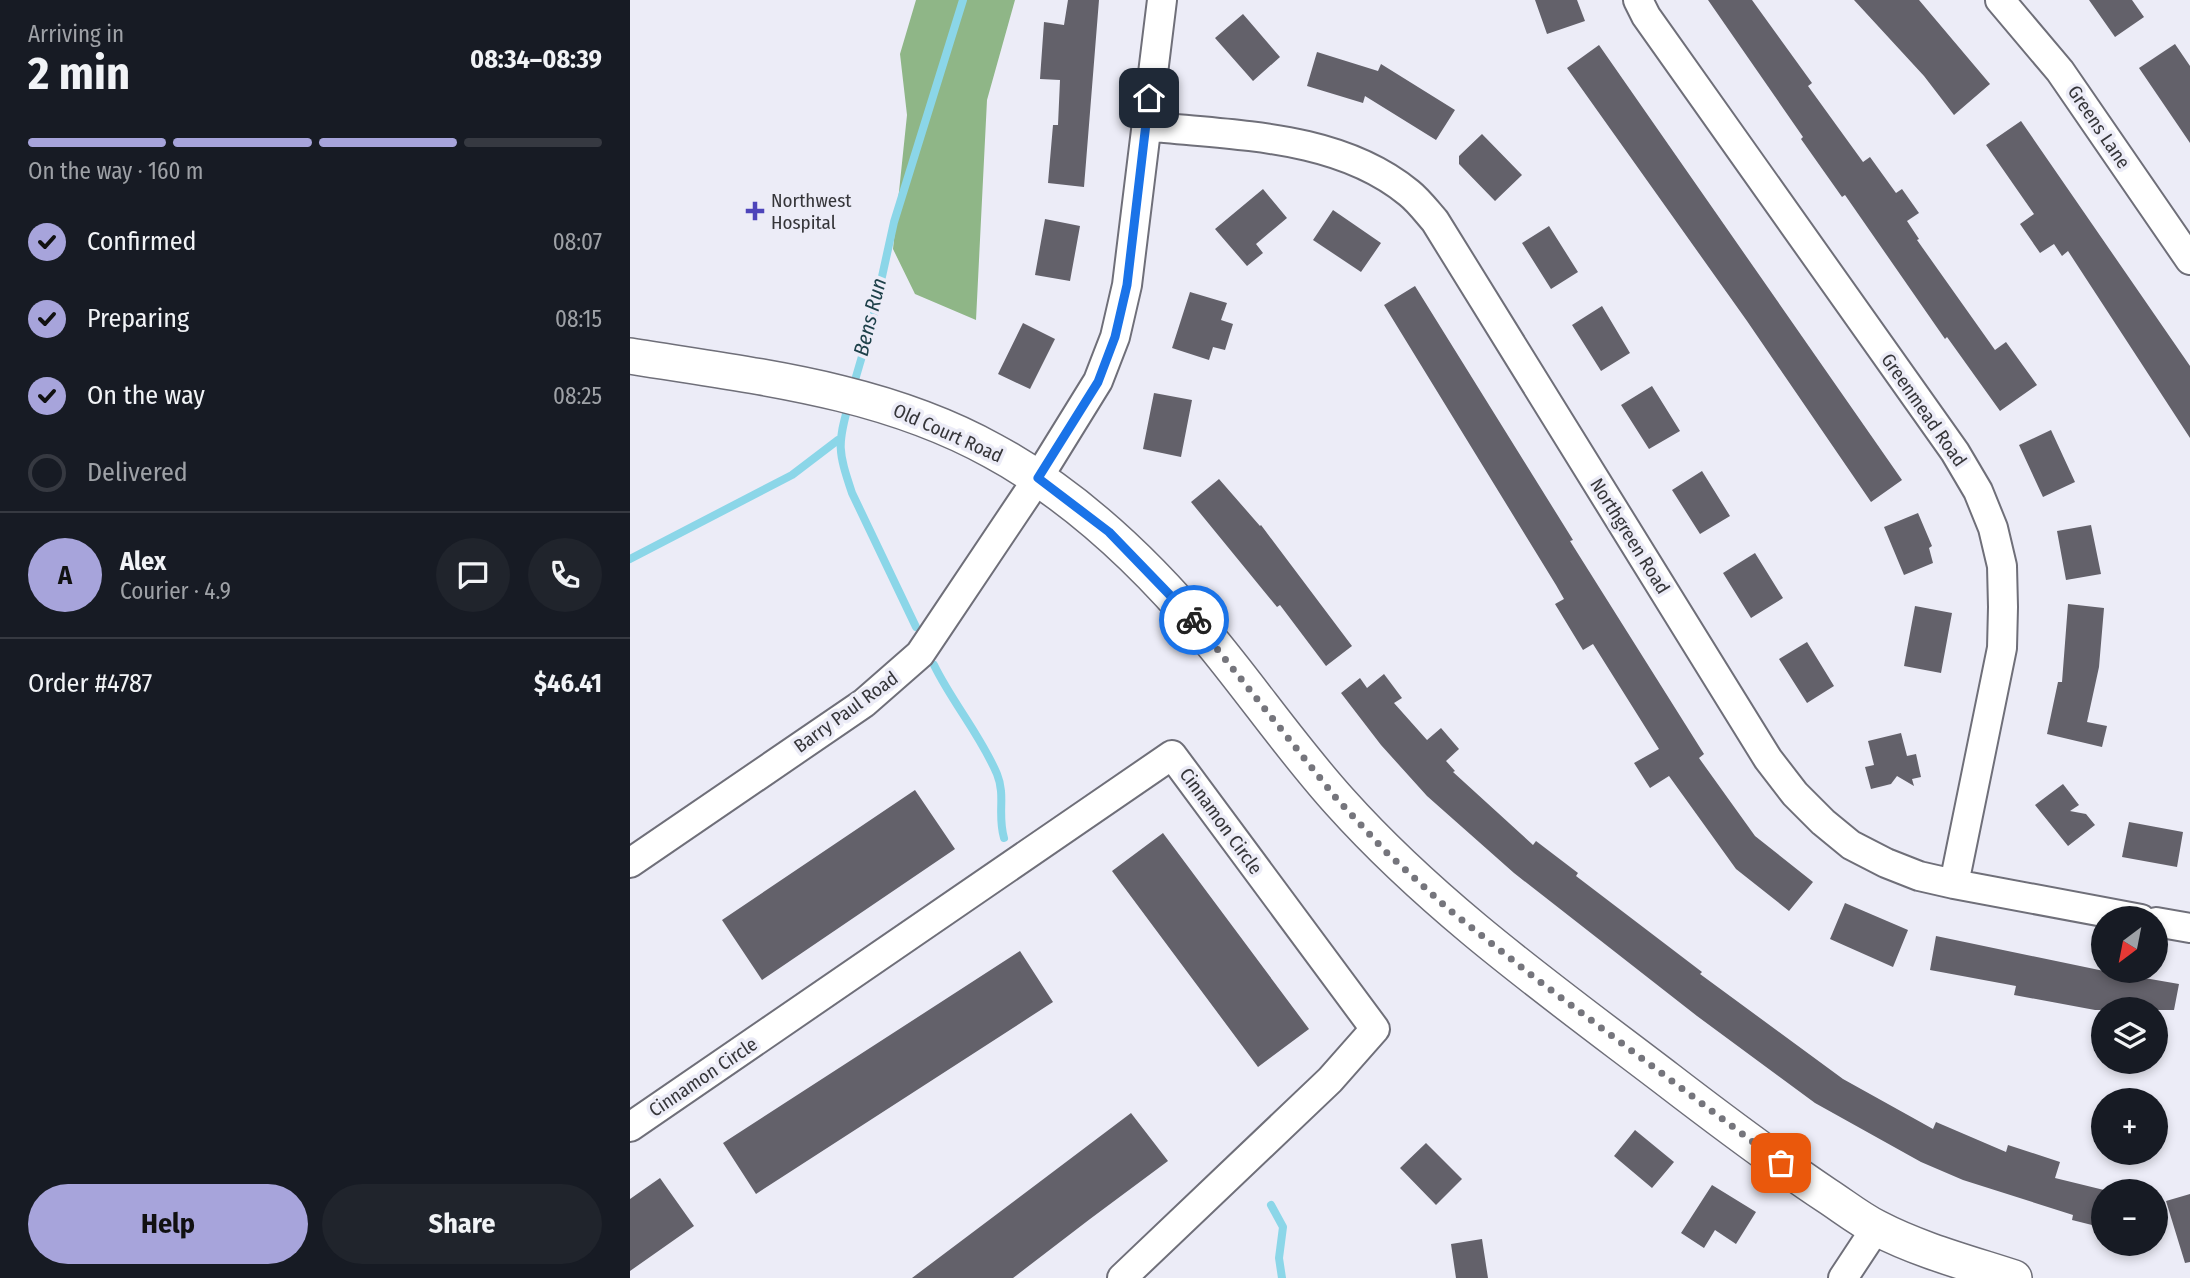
<!DOCTYPE html>
<html lang="en">
<head>
<meta charset="utf-8">
<style>
  body { margin:0; font-family:"Fira Sans Condensed",sans-serif; background:#20242c; color:#f1f3f6; height:100vh; display:flex; flex-direction:column; font-size:26px; white-space:nowrap }
  * { box-sizing:border-box; margin:0 }
  p { font-size:23px; color:#9ea1a6 }
  .icon { flex:none; width:38px; height:38px; fill:none; stroke:currentColor; stroke-width:2; stroke-linecap:round; stroke-linejoin:round }
  .map { position:relative; flex:1; overflow:hidden }
  .sheet { display:flex; flex-direction:column; background:#171b24; width:630px }
  .sheet>* { flex:none }
  .needle { width:46px; rotate:212deg }
  .buttons { position:absolute; left:1461px; top:906px; display:grid; gap:14px }
  .buttons a { display:grid; place-items:center; width:77px; height:77px; border-radius:50%; background:#171b24; box-shadow:0 4px 10px #0003; font-size:35px }
  .pin { position:absolute; display:grid; place-items:center; width:60px; height:60px; color:#fff; margin:-30px; border-radius:14px; box-shadow:0 4px 10px #0006 }
  .courier { position:absolute; display:grid; place-items:center; width:70px; height:70px; margin:-35px; border:5px solid #1a73e8; border-radius:50%; background:#fff; color:#222; box-shadow:0 2px 9px #0007 }
  .head em { font-style:normal; font-weight:700 }
  .head div { display:flex; flex-direction:column-reverse }
  .head { display:flex; align-items:center; justify-content:space-between; height:119px; padding:0 28px }
  h1 { font-size:46px; font-weight:700; line-height:52px }
  .bar { display:grid; grid-template-columns:repeat(4,1fr); gap:10px 7px; align-content:center; height:84px; padding:0 28px }
  .bar i { height:9px; border-radius:5px; background:#363941 }
  .bar .on { background:#a7a4db }
  .bar p { grid-column:span 4 }
  .line { display:flex; align-items:center; gap:18px; padding:0 28px; border-top:2px solid #363941 }
  .line div { flex:1 }
  .round { display:grid; place-items:center; flex:none; width:74px; height:74px; border-radius:37px; background:#20242c }
  ol { padding:0 28px; list-style:none }
  li { display:flex; align-items:center; gap:21px; height:77px }
  li p { margin-inline-start:auto }
  li .icon { padding:7px; border-radius:50%; background:#a7a4db; color:#111; stroke-width:4 }
  li:last-child { color:#9ea1a6 }
  li i { width:38px; height:38px; border:4px solid #363941; border-radius:50% }
  .button { display:flex; gap:14px; margin-top:auto; padding:14px 28px }
  .button a { flex:1; height:80px; border-radius:42px; background:#a7a4db; color:#111; font-size:28px; font-weight:700; line-height:80px; text-align:center }
  .button a+a { background:#20242c; color:#f1f3f6 }
  main { display:flex; flex:1; min-height:0 }
  .map>svg:first-child { display:block }
  .forest { fill:#8fb687 }
  .lines { fill:none; stroke-linecap:round; stroke-linejoin:round }
  .stream { stroke:#8bd6e8; stroke-width:8 }
  .building { fill:#63616a }
  .minor-casing { stroke:#6f6f79; stroke-width:32 }
  .major-casing { stroke:#6f6f79; stroke-width:38 }
  .minor { stroke:#fff; stroke-width:28 }
  .major { stroke:#fff; stroke-width:35 }
  .done { stroke:#75757c; stroke-width:7; stroke-dasharray:0 12.6 }
  .route { stroke:#1a73e8; stroke-width:9 }
  .poi-dot { fill:#4d44ba; stroke:#ececf7; stroke-width:2.5 }
  .labels { text-anchor:middle; dominant-baseline:central; stroke-width:7; stroke-linejoin:round; paint-order:stroke }
  .street-label { font-size:19px; fill:#353539; stroke:#ececf7 }
  .poi-label { font-size:19px; fill:#353539; stroke:#ececf7; text-anchor:start }
  .water-label { font-size:21px; font-style:italic; fill:#1d4049; stroke:#ececf7 }
</style>
</head>
<body>
<main>
<section class="sheet">
<div class="head"><div><h1>2 min</h1><p>Arriving in</p></div><em>08:34–08:39</em></div>
<div class="bar"><i class="on"></i><i class="on"></i><i class="on"></i><i></i><p>On the way · 160 m</p></div>
<ol>
<li><svg class="icon" aria-label="check" viewBox="0 0 24 24"><path d="M5 12l5 5 9-10"/></svg>Confirmed<p>08:07</p></li>
<li><svg class="icon" aria-label="check" viewBox="0 0 24 24"><path d="M5 12l5 5 9-10"/></svg>Preparing<p>08:15</p></li>
<li><svg class="icon" aria-label="check" viewBox="0 0 24 24"><path d="M5 12l5 5 9-10"/></svg>On the way<p>08:25</p></li>
<li><i></i>Delivered</li>
</ol>
<div class="line" style="height:126px"><b class="round" style="background:#a7a4db;color:#111">A</b><div><b>Alex</b><p>Courier · 4.9</p></div><a class="round"><svg class="icon" aria-label="chat" viewBox="0 0 24 24"><path d="M4 5h16v11H9l-5 4z"/></svg></a><a class="round"><svg class="icon" aria-label="phone" viewBox="0 0 24 24"><path d="M5 4h4l2 5-3 2q2 4 5 5l2-3 5 2v4C11 20 4 13 5 4z"/></svg></a></div>
<div class="line" style="height:91px"><div>Order #4787</div><b>$46.41</b></div>
<div class="button"><a>Help</a><a>Share</a></div>
</section>
<div class="map">
<svg width="1560" height="1278" viewBox="0 0 1560 1278">
  <rect width="100%" height="100%" fill="#ececf7"/>
  <!-- forest -->
  <path class="forest" d="M 286,0 L 385,0 L 357,100 L 346,320 L 285,294 L 263,249 L 277,115 L 270,54 Z"/>
  <g class="lines">
    <!-- stream -->
    <path class="stream" d="M 223,387 L 242,322 L 264,222 L 333,0
      M 219,403 C 207,445 208,451 222,493 L 286,627
      M 0,559 L 162,475 L 208,440
      M 304,665 C 322,702 351,736 367,774 C 376,796 367,814 374,838
      M 641,1205 L 653,1227 L 649,1258 L 652,1278"/>
  </g>
  <!-- building -->
  <path class="building" d="M 438,0 L 469,0 L 454,187 L 418,183 L 423,125 L 428,125 L 430,80 L 410,79 L 414,22 L 434,25 Z
    M 905,0 L 947,0 L 955,21 L 917,34 Z
    M 1078,0 L 1122,0 L 1182,83 L 1178,86 L 1233,162 L 1240,157 L 1266,193 L 1272,189 L 1289,213 L 1277,221 L 1289,239 L 1287,240 L 1365,350 L 1376,342 L 1407,385 L 1370,411 L 1317,337 L 1315,339 L 1215,195 L 1212,197 L 1171,139 L 1173,137 Z
    M 1224,0 L 1289,0 L 1360,84 L 1324,115 L 1294,76 Z
    M 1459,0 L 1502,0 L 1514,17 L 1485,37 Z
    M 613,14 L 650,57 L 623,81 L 585,38 Z
    M 1545,44 L 1560,66 L 1560,143 L 1509,68 Z
    M 969,45 L 1272,480 L 1241,502 L 1117,321 L 937,68 Z
    M 687,52 L 748,71 L 751,64 L 825,110 L 806,140 L 735,96 L 733,103 L 677,86 Z
    M 1391,121 L 1560,366 L 1560,438 L 1438,251 L 1432,256 L 1424,244 L 1410,253 L 1390,224 L 1404,214 L 1356,145 Z
    M 852,134 L 892,175 L 865,201 L 829,164 L 829,156 Z
    M 633,189 L 657,218 L 626,244 L 633,253 L 617,266 L 585,229 Z
    M 703,210 L 751,243 L 731,272 L 683,240 Z
    M 415,219 L 450,226 L 440,281 L 405,275 Z
    M 919,226 L 948,272 L 921,289 L 892,243 Z
    M 785,286 L 943,540 L 940,541 L 1074,754 L 1069,758 L 1125,836 L 1183,882 L 1159,911 L 1106,869 L 1039,776 L 1020,788 L 1004,763 L 1029,749 L 963,644 L 953,650 L 925,604 L 934,599 L 926,585 L 754,305 Z
    M 560,292 L 597,303 L 591,320 L 603,324 L 595,350 L 583,347 L 579,360 L 542,348 Z
    M 972,306 L 1000,353 L 971,371 L 942,325 Z
    M 393,323 L 425,339 L 400,389 L 368,374 Z
    M 1022,386 L 1050,431 L 1019,449 L 991,405 Z
    M 524,393 L 562,400 L 551,457 L 513,449 Z
    M 1421,430 L 1445,482 L 1413,497 L 1389,445 Z
    M 1072,471 L 1100,516 L 1070,534 L 1042,490 Z
    M 589,479 L 630,526 L 631,525 L 722,646 L 696,666 L 650,605 L 647,607 L 561,502 Z
    M 1288,513 L 1302,546 L 1299,548 L 1303,563 L 1274,575 L 1254,527 Z
    M 1461,525 L 1471,574 L 1436,580 L 1427,531 Z
    M 1125,553 L 1153,598 L 1121,618 L 1093,573 Z
    M 1438,604 L 1474,608 L 1469,667 L 1457,722 L 1477,726 L 1472,747 L 1417,734 L 1428,682 L 1432,682 Z
    M 1285,606 L 1322,613 L 1311,673 L 1274,666 Z
    M 1177,642 L 1204,686 L 1177,703 L 1149,659 Z
    M 754,674 L 772,698 L 764,703 L 797,740 L 811,728 L 829,749 L 816,761 L 825,771 L 823,772 L 903,845 L 906,841 L 948,873 L 946,876 L 1072,972 L 1070,974 L 1213,1079 L 1303,1129 L 1306,1122 L 1376,1152 L 1378,1145 L 1430,1162 L 1425,1178 L 1474,1190 L 1474,1228 L 1442,1220 L 1443,1215 L 1333,1180 L 1291,1162 L 1185,1103 L 1067,1016 L 884,873 L 797,796 L 751,745 L 711,693 L 730,678 L 737,688 Z
    M 1271,733 L 1277,756 L 1286,754 L 1291,777 L 1282,779 L 1284,786 L 1267,776 L 1261,784 L 1241,789 L 1235,767 L 1244,765 L 1238,741 Z
    M 1433,784 L 1449,805 L 1440,811 L 1456,814 L 1465,825 L 1438,846 L 1405,805 Z
    M 285,790 L 325,849 L 132,980 L 92,920 Z
    M 1499,822 L 1553,832 L 1547,867 L 1492,857 Z
    M 533,833 L 679,1029 L 628,1067 L 482,871 Z
    M 1215,903 L 1278,930 L 1263,967 L 1200,939 Z
    M 1306,936 L 1474,971 L 1549,984 L 1544,1010 L 1465,1010 L 1384,995 L 1386,986 L 1300,970 Z
    M 390,951 L 423,1002 L 126,1194 L 93,1143 Z
    M 501,1113 L 538,1161 L 460,1219 L 383,1278 L 282,1278 Z
    M 1005,1130 L 1044,1162 L 1022,1188 L 984,1156 Z
    M 796,1143 L 832,1179 L 806,1205 L 770,1168 Z
    M 30,1178 L 64,1226 L 0,1271 L 0,1199 Z
    M 1082,1185 L 1126,1212 L 1106,1244 L 1085,1230 L 1074,1248 L 1051,1233 Z
    M 1560,1194 L 1560,1262 L 1555,1263 L 1536,1201 Z
    M 852,1239 L 858,1278 L 826,1278 L 821,1244 Z"/>
  <g class="lines">
    <defs>
      <path id="minor" d="M 1008,0 L 1016,16 L 1325,452 L 1348,491 L 1363,528 L 1372,566 L 1373,607 L 1372,648 L 1324,884
        M 1370,0 L 1430,71 L 1560,260
        M 516,126 C 604,136 707,134 779,193 C 789,201 797,212 805,221 L 1138,759 L 1165,794 L 1193,822 L 1221,845 L 1256,863 L 1289,876 L 1324,884 L 1511,919
        M 0,863 L 234,703 L 290,654 L 408,478 L 468,381 L 485,337 L 497,285 L 532,0
        M 1526,922 L 1560,928
        M 0,1127 L 542,755 L 745,1029 L 700,1080 L 492,1278
        M 1213,1278 L 1246,1228"/>
      <path id="major" d="M 0,356 C 123,376 252,389 363,451 C 446,496 516,563 576,635 C 622,690 662,749 710,802 C 806,909 923,992 1037,1079 C 1089,1119 1142,1159 1196,1195 C 1213,1206 1229,1219 1247,1228 C 1289,1250 1338,1263 1384,1278"/>
    </defs>
    <!-- minor casing -->
    <use href="#minor" class="minor-casing"/>
    <!-- major casing -->
    <use href="#major" class="major-casing"/>
    <!-- minor -->
    <use href="#minor" class="minor"/>
    <!-- major -->
    <use href="#major" class="major"/>
  </g>
  <g class="lines">
    <!-- done -->
    <path class="done" d="M 564,620 L 706,798 L 755,851 L 817,908 L 905,978 L 1151,1163"/>
    <!-- route -->
    <path class="route" d="M 519,98 L 497,285 L 485,337 L 468,382 L 408,478 L 479,532 L 564,620"/>
  </g>
  <!-- markers -->
  <path class="poi-dot" d="M121.5 200.5h7v7h7v7h-7v7h-7v-7h-7v-7h7z"/>
  <g class="labels">
    <!-- street labels -->
    <g class="street-label">
      <text transform="translate(1469 127) rotate(56)">Greens Lane</text>
      <text transform="translate(1294 410) rotate(55)">Greenmead Road</text>
      <text transform="translate(318 433) rotate(24)">Old Court Road</text>
      <text transform="translate(1000 536) rotate(58)">Northgreen Road</text>
      <text transform="translate(216 712) rotate(-36)">Barry Paul Road</text>
      <text transform="translate(591 821) rotate(54)">Cinnamon Circle</text>
      <text transform="translate(73 1077) rotate(-34)">Cinnamon Circle</text>
    </g>
    <!-- poi labels -->
    <g class="poi-label">
      <text x="141" y="200">Northwest<tspan x="141" dy="22">Hospital</tspan></text>
    </g>
    <!-- water labels -->
    <g class="water-label">
      <text transform="translate(240 317) rotate(-76)">Bens Run</text>
    </g>
  </g>
</svg>
<div class="buttons">
<a><svg class="needle" viewBox="-14 -14 28 28"><path d="M0-13l5 13h-10z" fill="#e53935"/><path d="M0 13l5-13h-10z" fill="#9ea1a6"/></svg></a>
<a><svg class="icon" aria-label="layers" viewBox="0 0 24 24"><path d="M12 4l9 5-9 5-9-5zM3 14l9 5 9-5"/></svg></a>
<a>+</a>
<a>−</a>
</div>
<div class="pin" style="left:1151px;top:1163px;background:#ea580c"><svg class="icon" aria-label="bag" viewBox="0 0 24 24"><path d="M5 8h14l-1 12H6zM9 8a3 3 0 0 1 6 0"/></svg></div>
<div class="pin" style="left:519px;top:98px;background:#1f2937"><svg class="icon" aria-label="home" viewBox="0 0 24 24"><path d="M3 11l9-7 9 7M6 9v11h12V9"/></svg></div>
<div class="courier" style="left:564px;top:620px"><svg class="icon" aria-label="bike" viewBox="0 0 24 24"><circle cx="6" cy="16" r="4"/><circle cx="18" cy="16" r="4"/><path d="M6 16l4-8h5l3 8M10 8l3 8H6M13 5h3"/></svg></div>
</div>
</main>
</body>
</html>
